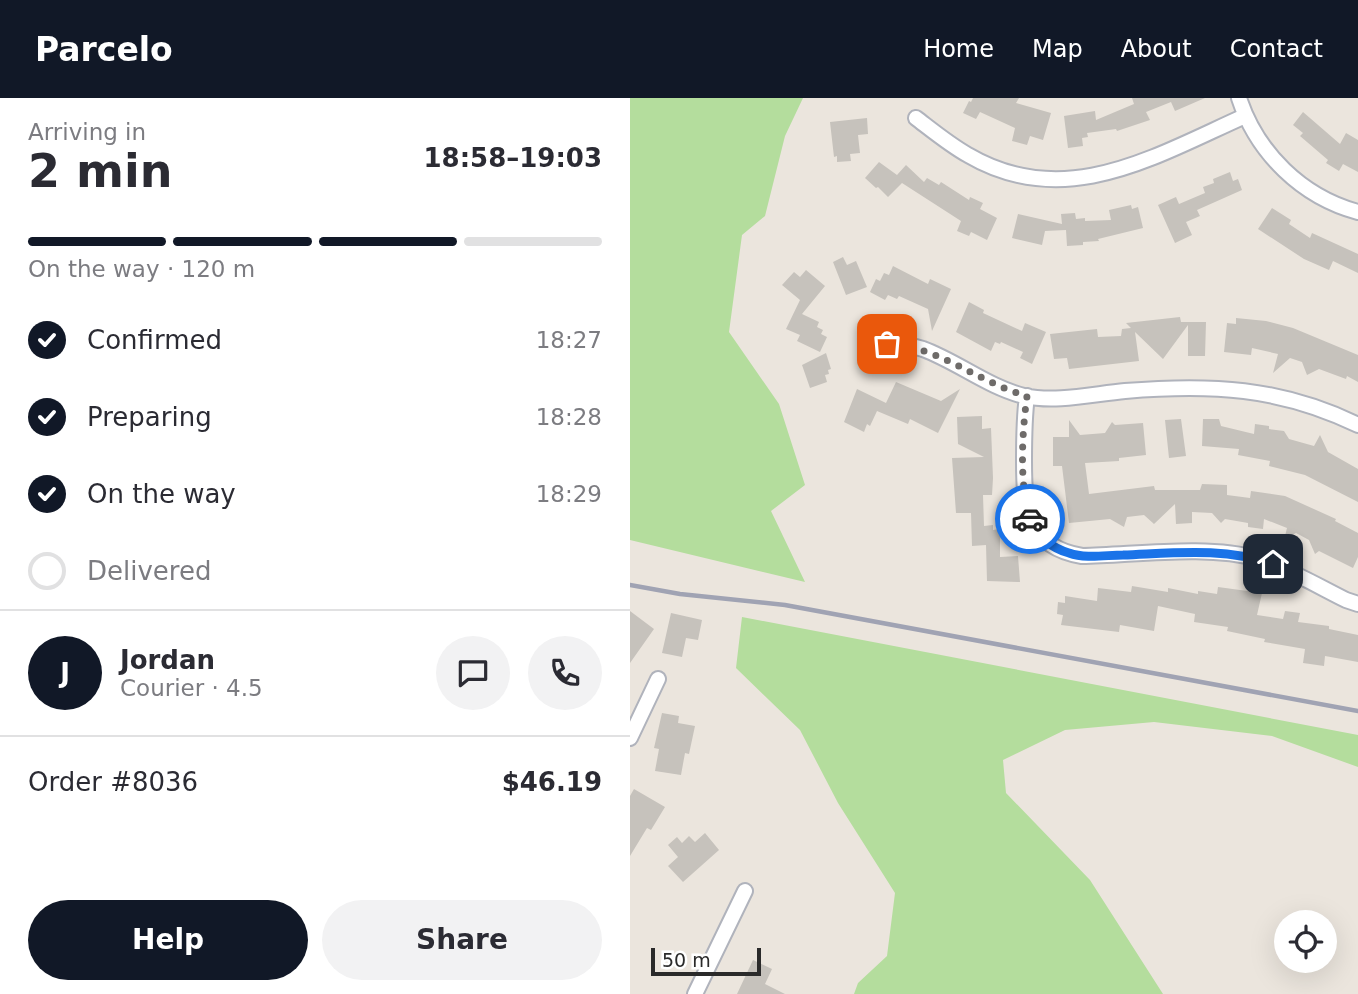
<!DOCTYPE html>
<html lang="en">
<head>
<meta charset="utf-8">
<style>
  body { margin:0; font-family:"DejaVu Sans",sans-serif; background:#f2f2f3; color:#2b2b33; height:100vh; display:flex; flex-direction:column; font-size:26px; white-space:nowrap }
  * { box-sizing:border-box; margin:0 }
  p { font-size:23px; color:#7c7c81 }
  .icon { flex:none; width:38px; height:38px; fill:none; stroke:currentColor; stroke-width:2; stroke-linecap:round; stroke-linejoin:round }
  .map { position:relative; flex:1; overflow:hidden }
  .drawer { display:flex; flex-direction:column; background:#fff; width:630px }
  .drawer>* { flex:none }
  .fabs { position:absolute; left:644px; top:812px; display:grid; gap:14px }
  .fabs a { display:grid; place-items:center; width:63px; height:63px; border-radius:50%; background:#fff; box-shadow:0 7px 28px #0002; font-size:35px }
  .scale { position:absolute; left:21px; bottom:18px; width:110px; box-sizing:border-box; padding-left:7px; border:4px solid #2a2a2a; border-top:0; font-size:19px; line-height:24px; white-space:nowrap; color:#2a2a2a; -webkit-text-stroke:5px #fff; paint-order:stroke }
  .pin { position:absolute; display:grid; place-items:center; width:60px; height:60px; color:#fff; margin:-30px; border-radius:14px; box-shadow:0 4px 10px #0006 }
  .courier { position:absolute; display:grid; place-items:center; width:70px; height:70px; margin:-35px; border:5px solid #1a73e8; border-radius:50%; background:#fff; color:#222; box-shadow:0 2px 9px #0007 }
  .summary em { font-style:normal; font-weight:600 }
  .summary div { display:flex; flex-direction:column-reverse }
  .summary { display:flex; align-items:center; justify-content:space-between; height:119px; padding:0 28px }
  h1 { font-size:46px; font-weight:600; line-height:52px }
  .bar { display:grid; grid-template-columns:repeat(4,1fr); gap:10px 7px; align-content:center; height:84px; padding:0 28px }
  .bar i { height:9px; border-radius:5px; background:#e1e1e2 }
  .bar .on { background:#111827 }
  .bar p { grid-column:span 4 }
  .line { display:flex; align-items:center; gap:18px; padding:0 28px; border-top:2px solid #e1e1e2 }
  .line div { flex:1 }
  .round { display:grid; place-items:center; flex:none; width:74px; height:74px; border-radius:37px; background:#f2f2f3 }
  ol { padding:0 28px; list-style:none }
  li { display:flex; align-items:center; gap:21px; height:77px }
  li p { margin-inline-start:auto }
  li .icon { padding:7px; border-radius:50%; background:#111827; color:#fff; stroke-width:4 }
  li:last-child { color:#7c7c81 }
  li i { width:38px; height:38px; border:4px solid #e1e1e2; border-radius:50% }
  .action { display:flex; gap:14px; margin-top:auto; padding:14px 28px }
  .action a { flex:1; height:80px; border-radius:42px; background:#111827; color:#fff; font-size:28px; font-weight:600; line-height:80px; text-align:center }
  .action a+a { background:#f2f2f3; color:#2b2b33 }
  header { display:flex; align-items:center; gap:42px; box-sizing:border-box; height:98px; padding:0 35px; background:#111827; color:#fff }
  header strong { font-size:33px }
  nav { display:flex; gap:38px; margin-inline-start:auto; font-size:24px }
  main { display:flex; flex:1; min-height:0 }
  .map>svg:first-child { display:block }
  .green { fill:#b4dd9d }
  .building { fill:#c6c2bc }
  .lines { fill:none; stroke-linecap:round; stroke-linejoin:round }
  .street-casing { stroke:#b0b3bc; stroke-width:18 }
  .street { stroke:#fff; stroke-width:14 }
  .rail { stroke:#a0a3b3; stroke-width:4.5 }
  .done { stroke:#6e6b69; stroke-width:7; stroke-dasharray:0 12.6 }
  .route { stroke:#1a73e8; stroke-width:9 }
</style>
</head>
<body>
<header>
<strong>Parcelo</strong>
<nav><a>Home</a><a>Map</a><a>About</a><a>Contact</a></nav>
</header>
<main>
<section class="drawer">
<div class="summary"><div><h1>2 min</h1><p>Arriving in</p></div><em>18:58–19:03</em></div>
<div class="bar"><i class="on"></i><i class="on"></i><i class="on"></i><i></i><p>On the way · 120 m</p></div>
<ol>
<li><svg class="icon" aria-label="check" viewBox="0 0 24 24"><path d="M5 12l5 5 9-10"/></svg>Confirmed<p>18:27</p></li>
<li><svg class="icon" aria-label="check" viewBox="0 0 24 24"><path d="M5 12l5 5 9-10"/></svg>Preparing<p>18:28</p></li>
<li><svg class="icon" aria-label="check" viewBox="0 0 24 24"><path d="M5 12l5 5 9-10"/></svg>On the way<p>18:29</p></li>
<li><i></i>Delivered</li>
</ol>
<div class="line" style="height:126px"><b class="round" style="background:#111827;color:#fff">J</b><div><b>Jordan</b><p>Courier · 4.5</p></div><a class="round"><svg class="icon" aria-label="chat" viewBox="0 0 24 24"><path d="M4 5h16v11H9l-5 4z"/></svg></a><a class="round"><svg class="icon" aria-label="phone" viewBox="0 0 24 24"><path d="M5 4h4l2 5-3 2q2 4 5 5l2-3 5 2v4C11 20 4 13 5 4z"/></svg></a></div>
<div class="line" style="height:91px"><div>Order #8036</div><b>$46.19</b></div>
<div class="action"><a>Help</a><a>Share</a></div>
</section>
<div class="map">
<svg width="728" height="896" viewBox="0 0 728 896">
  <rect width="100%" height="100%" fill="#ebe5dd"/>
  <!-- green -->
  <path class="green" d="M 0,0 L 173,0 L 155,38 L 135,118 L 112,137 L 99,234 L 149,306 L 175,387 L 141,413 L 175,484 L 0,442 Z
    M 112,519 L 728,637 L 728,669 L 642,638 L 524,624 L 435,632 L 373,662 L 376,695 L 460,782 L 533,896 L 224,896 L 228,885 L 257,858 L 265,795 L 208,705 L 170,632 L 106,570 Z"/>
  <!-- building -->
  <path class="building" d="M 343,0 L 389,0 L 386,5 L 421,15 L 413,42 L 400,38 L 397,47 L 382,43 L 385,30 L 350,14 L 346,21 L 333,15 L 339,3 L 341,4 Z
    M 502,0 L 575,0 L 545,13 L 541,4 L 516,14 L 520,22 L 487,33 L 486,31 L 457,35 L 458,39 L 452,40 L 453,48 L 438,50 L 434,18 L 465,13 L 466,22 L 504,6 Z
    M 673,14 L 710,46 L 716,35 L 728,42 L 728,74 L 713,66 L 709,73 L 696,65 L 698,62 L 670,38 L 673,35 L 663,27 Z
    M 237,20 L 238,36 L 228,37 L 230,55 L 220,56 L 221,63 L 207,64 L 207,58 L 204,59 L 200,24 Z
    M 249,64 L 267,77 L 276,67 L 294,84 L 297,80 L 309,87 L 311,84 L 339,102 L 340,99 L 353,105 L 350,111 L 367,120 L 357,142 L 341,134 L 339,138 L 327,133 L 331,123 L 272,85 L 258,99 L 248,89 L 246,90 L 235,80 Z
    M 600,74 L 603,83 L 608,81 L 612,92 L 567,112 L 570,118 L 556,124 L 562,137 L 545,145 L 528,107 L 546,99 L 549,106 L 575,95 L 573,89 L 584,85 L 583,81 Z
    M 501,107 L 502,111 L 508,109 L 513,130 L 468,141 L 469,143 L 453,144 L 453,147 L 437,148 L 436,132 L 415,133 L 412,147 L 382,140 L 388,116 L 432,126 L 431,116 L 445,115 L 446,121 L 455,120 L 455,123 L 481,122 L 479,112 Z
    M 642,110 L 661,122 L 659,126 L 680,140 L 682,135 L 728,156 L 728,175 L 703,163 L 699,172 L 674,161 L 628,131 Z
    M 213,159 L 217,167 L 226,163 L 237,189 L 216,197 L 203,164 Z
    M 263,168 L 298,186 L 300,181 L 321,191 L 302,233 L 298,211 L 269,198 L 267,201 L 258,197 L 255,202 L 240,194 L 246,181 L 250,183 L 254,175 L 259,177 Z
    M 176,172 L 195,188 L 172,216 L 189,224 L 187,229 L 193,232 L 191,236 L 197,239 L 190,254 L 167,243 L 170,237 L 156,231 L 170,202 L 152,187 L 164,174 L 170,179 Z
    M 339,204 L 354,212 L 353,215 L 392,233 L 395,225 L 416,234 L 402,266 L 390,260 L 393,254 L 371,244 L 370,246 L 365,244 L 361,253 L 326,234 Z
    M 550,219 L 551,224 L 576,224 L 575,258 L 558,258 L 558,227 L 533,261 L 505,234 L 509,263 L 439,271 L 437,260 L 424,261 L 420,236 L 467,231 L 468,239 L 491,238 L 492,231 L 501,230 L 496,225 Z
    M 606,220 L 636,223 L 663,230 L 728,257 L 728,284 L 717,278 L 716,281 L 689,271 L 677,277 L 672,264 L 660,260 L 643,275 L 648,256 L 622,250 L 621,257 L 594,254 L 597,225 L 606,226 Z
    M 196,255 L 201,271 L 198,272 L 199,276 L 195,277 L 197,284 L 180,290 L 172,267 Z
    M 266,284 L 311,303 L 330,291 L 308,335 L 280,321 L 278,326 L 247,313 L 240,328 L 237,326 L 234,334 L 214,324 L 227,291 L 256,305 Z
    M 352,318 L 352,331 L 361,330 L 363,380 L 362,397 L 353,397 L 354,428 L 363,427 L 363,432 L 370,431 L 370,459 L 388,458 L 390,484 L 357,483 L 356,447 L 342,448 L 341,415 L 326,415 L 322,360 L 354,359 L 328,346 L 327,319 Z
    M 551,321 L 556,358 L 539,360 L 535,322 Z
    M 573,321 L 589,321 L 591,328 L 624,336 L 625,326 L 639,328 L 639,331 L 654,333 L 659,341 L 684,348 L 690,337 L 698,354 L 728,371 L 728,404 L 675,377 L 639,368 L 640,363 L 608,357 L 609,351 L 572,348 Z
    M 439,322 L 450,337 L 475,335 L 482,324 L 485,327 L 513,325 L 516,357 L 489,360 L 489,363 L 455,365 L 459,396 L 524,388 L 525,392 L 570,392 L 572,386 L 597,387 L 597,397 L 620,400 L 621,393 L 655,398 L 706,421 L 705,423 L 728,435 L 728,459 L 723,470 L 689,453 L 685,456 L 679,442 L 666,435 L 654,442 L 657,430 L 634,421 L 633,431 L 618,429 L 618,425 L 595,421 L 591,425 L 582,415 L 562,414 L 562,425 L 546,426 L 545,406 L 524,426 L 514,417 L 497,419 L 494,429 L 480,421 L 439,425 L 432,368 L 423,368 L 423,339 L 439,339 Z
    M 502,488 L 538,494 L 538,490 L 568,496 L 568,493 L 587,496 L 588,489 L 632,495 L 627,517 L 653,521 L 655,513 L 670,515 L 668,524 L 699,528 L 699,531 L 728,537 L 728,564 L 695,558 L 694,568 L 673,565 L 675,551 L 634,544 L 635,541 L 597,533 L 598,529 L 564,524 L 565,516 L 528,508 L 524,533 L 490,527 L 489,534 L 431,527 L 433,517 L 427,516 L 428,504 L 435,505 L 435,498 L 467,503 L 468,490 L 501,494 Z
    M 0,513 L 24,531 L 0,565 Z
    M 41,515 L 72,522 L 68,542 L 56,540 L 52,559 L 32,555 Z
    M 32,615 L 49,618 L 48,625 L 65,628 L 59,656 L 55,655 L 51,677 L 25,673 L 29,651 L 24,650 Z
    M 4,691 L 35,709 L 21,732 L 17,730 L 0,758 L 0,698 Z
    M 75,735 L 89,752 L 53,784 L 38,768 L 48,759 L 38,747 L 47,739 L 52,745 L 59,738 L 65,744 Z
    M 123,862 L 142,871 L 135,886 L 155,896 L 107,896 Z"/>
  <g class="lines">
    <defs>
      <path id="street" d="M 609,0 C 627,55 672,99 728,114
        M 286,20 C 303,33 320,47 338,57 C 435,114 525,58 615,18
        M 245,247 C 261,246 278,246 293,251 C 328,264 358,289 394,298 C 426,305 463,296 495,293 C 580,286 650,289 728,327
        M 397,298 C 394,320 394,341 394,363 C 394,410 397,449 452,458 C 506,457 577,446 629,461 C 659,471 688,488 716,502 L 728,506
        M 0,640 L 28,581
        M 65,896 L 115,793"/>
    </defs>
    <!-- street casing -->
    <use href="#street" class="street-casing"/>
    <!-- street -->
    <use href="#street" class="street"/>
    <!-- rail -->
    <path class="rail" d="M 0,487 L 50,496 L 155,507 L 728,613"/>
  </g>
  <g class="lines">
    <!-- done -->
    <path class="done" d="M 257,246 C 309,248 347,284 397,298 C 392,335 389,386 400,421"/>
    <!-- route -->
    <path class="route" d="M 400,421 C 408,438 421,450 439,455 C 456,461 476,457 493,457 C 545,455 594,449 643,466"/>
  </g>
</svg>
<div class="fabs">
<a><svg class="icon" aria-label="locate" viewBox="0 0 24 24"><circle cx="12" cy="12" r="6"/><path d="M12 2v4M12 18v4M2 12h4M18 12h4"/></svg></a>
</div>
<div class="scale">50 m</div>
<div class="pin" style="left:257px;top:246px;background:#ea580c"><svg class="icon" aria-label="bag" viewBox="0 0 24 24"><path d="M5 8h14l-1 12H6zM9 8a3 3 0 0 1 6 0"/></svg></div>
<div class="pin" style="left:643px;top:466px;background:#1f2937"><svg class="icon" aria-label="home" viewBox="0 0 24 24"><path d="M3 11l9-7 9 7M6 9v11h12V9"/></svg></div>
<div class="courier" style="left:400px;top:421px"><svg class="icon" aria-label="car" viewBox="0 0 24 24"><path d="M5 17H2v-5l4-1 3-4h7l3 4 3 1v5h-3M9 17h6M6 11h13"/><circle cx="7" cy="17" r="2"/><circle cx="17" cy="17" r="2"/></svg></div>
</div>
</main>
</body>
</html>
